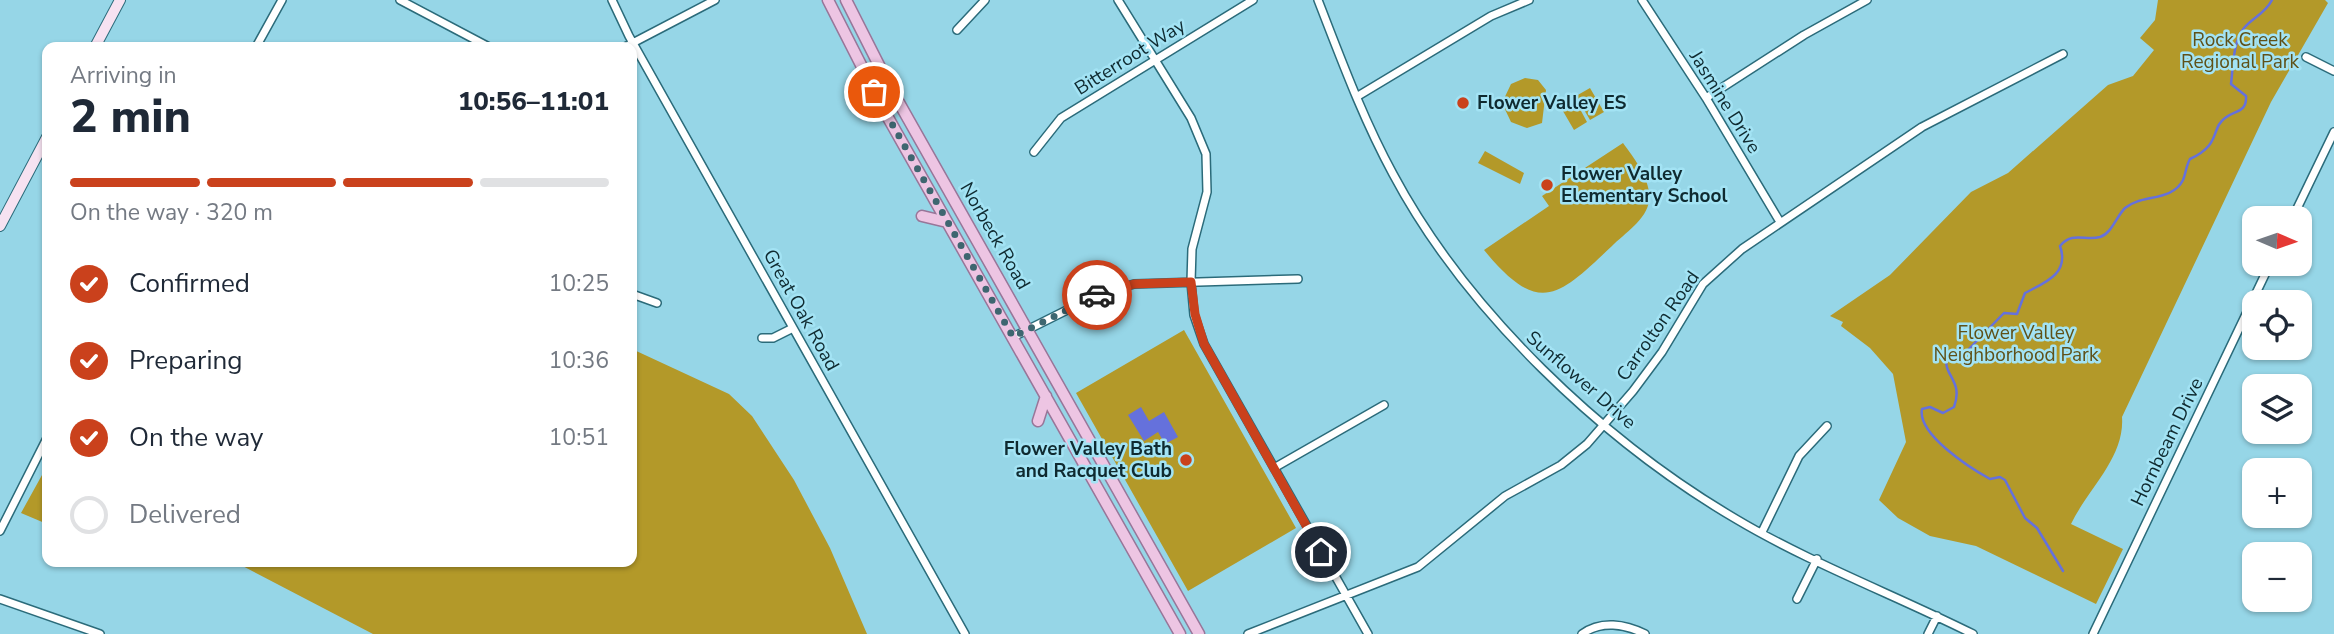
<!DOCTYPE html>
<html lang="en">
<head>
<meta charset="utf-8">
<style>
  body { margin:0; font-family:"Nunito Sans",sans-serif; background:#f2f2f3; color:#1f2937; height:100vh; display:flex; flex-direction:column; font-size:26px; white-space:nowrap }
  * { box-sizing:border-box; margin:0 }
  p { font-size:23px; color:#747a83 }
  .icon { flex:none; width:38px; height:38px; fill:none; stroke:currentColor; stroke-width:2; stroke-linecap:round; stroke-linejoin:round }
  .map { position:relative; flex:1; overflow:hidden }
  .side { position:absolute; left:42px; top:42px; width:595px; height:525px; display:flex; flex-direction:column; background:#fff; border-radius:14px; box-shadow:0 2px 5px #0004 }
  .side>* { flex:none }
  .needle { width:46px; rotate:92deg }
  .controls { position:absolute; left:2242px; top:206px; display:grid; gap:14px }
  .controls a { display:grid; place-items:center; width:70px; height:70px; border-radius:14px; background:#fff; box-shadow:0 2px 5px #0004; font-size:35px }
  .pin { position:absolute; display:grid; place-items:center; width:60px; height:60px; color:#fff; margin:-30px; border:4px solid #fff; border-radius:50%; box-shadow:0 2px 7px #0007 }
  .courier { position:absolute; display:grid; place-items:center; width:70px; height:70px; margin:-35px; border:5px solid #ca411c; border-radius:50%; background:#fff; color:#222; box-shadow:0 2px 9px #0007 }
  .summary em { font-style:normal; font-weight:800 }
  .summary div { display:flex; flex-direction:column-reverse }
  .summary { display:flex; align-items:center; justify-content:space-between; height:119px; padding:0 28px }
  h1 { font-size:46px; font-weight:800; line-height:52px }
  .bar { display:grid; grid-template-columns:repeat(4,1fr); gap:10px 7px; align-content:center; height:84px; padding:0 28px }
  .bar i { height:9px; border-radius:5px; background:#e0e1e3 }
  .bar .current { background:#ca411c }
  .bar p { grid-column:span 4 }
  ol { padding:0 28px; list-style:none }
  li { display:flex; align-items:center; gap:21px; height:77px }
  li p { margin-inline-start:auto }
  li .icon { padding:7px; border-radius:50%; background:#ca411c; color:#fff; stroke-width:4 }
  li:last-child { color:#747a83 }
  li i { width:38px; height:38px; border:4px solid #e0e1e3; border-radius:50% }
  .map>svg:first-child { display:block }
  .green { fill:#b39929 }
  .water { fill:#6571dc }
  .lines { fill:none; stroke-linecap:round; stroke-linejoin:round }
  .stream { stroke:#6571dc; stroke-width:2.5 }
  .minor-casing { stroke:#2b6b7a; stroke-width:10 }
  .secondary-casing { stroke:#2b6b7a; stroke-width:12 }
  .primary-casing { stroke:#987699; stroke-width:13 }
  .minor { stroke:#fff; stroke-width:7 }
  .secondary { stroke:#f6e2f1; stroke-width:10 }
  .primary { stroke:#edc5e3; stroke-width:10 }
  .done { stroke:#3e6670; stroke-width:7; stroke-dasharray:0 12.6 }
  .route { stroke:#ca411c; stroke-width:9 }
  .poi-dot { fill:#ca411c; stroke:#a3e3f4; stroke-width:2.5 }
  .labels { text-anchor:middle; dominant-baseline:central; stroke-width:5; stroke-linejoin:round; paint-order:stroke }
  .park-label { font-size:19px; fill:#5f5118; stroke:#a3e3f4 }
  .street-label { font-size:19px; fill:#0f2a30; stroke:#a3e3f4 }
  .poi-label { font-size:19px; font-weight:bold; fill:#0f2a30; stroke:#a3e3f4; text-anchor:start }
</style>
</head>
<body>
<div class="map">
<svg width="2334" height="634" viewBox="0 0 2334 634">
  <rect width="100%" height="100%" fill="#96d6e7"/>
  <!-- green -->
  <path class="green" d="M 2158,0 L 2325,0 L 2328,3 L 2271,102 L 2122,417 C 2125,458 2087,490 2071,524 L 2123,549 L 2096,604 L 1976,546 L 1930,536 L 1898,518 L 1879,500 L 1906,442 L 1893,374 L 1870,348 L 1841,326 L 1843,322 L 1830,316 L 1890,275 L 1971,192 L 2008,173 L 2108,85 L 2133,76 L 2154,50 L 2140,38 L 2155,20 Z
    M 1525,78 L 1538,80 L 1546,90 L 1542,123 L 1527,128 L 1511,122 L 1502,103 L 1511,84 Z
    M 1590,88 L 1604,112 L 1590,120 L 1576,96 Z
    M 1574,98 L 1587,122 L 1574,130 L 1560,106 Z
    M 1623,143 C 1634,158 1652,181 1649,201 C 1647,219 1624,234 1612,246 C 1558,297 1539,317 1484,250 L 1549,206 L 1542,196 Z
    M 1485,151 L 1524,173 L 1520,184 L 1478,163 Z
    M 1184,330 L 1296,528 L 1188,591 L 1076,393 Z
    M 632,349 L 729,394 L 752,416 L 794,480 L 830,548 L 867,634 L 373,634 L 235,562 L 632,562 Z
    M 47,466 L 47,524 L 21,513 Z"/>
  <!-- water -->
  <path class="water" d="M 1141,407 L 1149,421 L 1164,412 L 1178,437 L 1165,444 L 1158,432 L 1144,441 L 1128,415 Z"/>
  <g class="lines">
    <!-- stream -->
    <path class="stream" d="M 2063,571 L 2037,528 L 2025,518 L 2005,480 L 2000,477 L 1990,479 C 1970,468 1917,434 1922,409 L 1930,407 L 1943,413 L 1954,407 C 1964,380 1942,375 1947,357 L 1966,352 L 2004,313 L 2017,314 L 2025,293 C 2044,283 2070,274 2060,246 C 2072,231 2085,241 2100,237 C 2112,233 2116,217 2125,208 C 2141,194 2172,202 2183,180 C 2186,173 2186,166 2190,159 C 2222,144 2210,129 2225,118 C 2235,110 2247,113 2246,96 L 2231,84 C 2233,68 2233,41 2244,28 C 2253,17 2265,14 2272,0"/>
    <defs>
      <path id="minor" d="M 400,0 L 489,47
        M 612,0 L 629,36 L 965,634
        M 1118,0 L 1191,118 L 1206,154 L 1207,192 L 1192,249 L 1191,282 L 1194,315 L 1204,344 L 1368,634
        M 1318,0 C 1341,59 1363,119 1393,174 C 1466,311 1603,441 1736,519 C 1808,562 1897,596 1973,634
        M 1642,0 L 1706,98 L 1780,222
        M 957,30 L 985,0
        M 256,47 L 282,0
        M 625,47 L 715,0
        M 2306,57 L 2334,71
        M 1358,96 L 1491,16 L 1529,0
        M 1706,98 L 1804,35 L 1867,0
        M 1034,152 L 1061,118 L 1253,0
        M 2292,219 L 2334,132
        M 632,294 L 657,303
        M 1013,337 L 1097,295 L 1134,284 L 1298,279
        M 762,338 L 773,338 L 793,328
        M 1274,468 L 1384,405
        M 0,531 L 47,438
        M 1762,532 L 1799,456 L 1827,426
        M 0,599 L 100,634
        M 1797,599 L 1817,559
        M 1248,634 L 1418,567 L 1505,496 L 1561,465 L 1587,444 L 1633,391 L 1662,352 L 1703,284 L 1742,249 L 1922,127 L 2063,54
        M 1582,634 C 1601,620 1625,624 1645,634
        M 1928,634 L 1937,616
        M 2093,634 L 2270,264"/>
      <path id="secondary" d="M 95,47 L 120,0
        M 0,226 L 47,137"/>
      <path id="primary" d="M 828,0 L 886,114 L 1180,634
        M 846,0 L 889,85 L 1199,634
        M 922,216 L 947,222
        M 1038,421 L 1046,396"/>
    </defs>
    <!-- minor casing -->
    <use href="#minor" class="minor-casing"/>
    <!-- secondary casing -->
    <use href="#secondary" class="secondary-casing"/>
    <!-- primary casing -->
    <use href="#primary" class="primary-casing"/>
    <!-- minor -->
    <use href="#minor" class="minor"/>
    <!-- secondary -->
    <use href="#secondary" class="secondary"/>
    <!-- primary -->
    <use href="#primary" class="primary"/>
  </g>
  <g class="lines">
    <!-- done -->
    <path class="done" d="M 874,92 L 1013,337 L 1097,295"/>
    <!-- route -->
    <path class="route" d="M 1097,295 L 1134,284 L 1191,282 L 1195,314 L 1204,344 L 1321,552"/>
  </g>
  <!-- markers -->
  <g class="poi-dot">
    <circle cx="1463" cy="103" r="7"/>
    <circle cx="1547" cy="185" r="7"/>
    <circle cx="1186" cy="460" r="7"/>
  </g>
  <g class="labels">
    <!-- park labels -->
    <g class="park-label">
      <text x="2240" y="40">Rock Creek<tspan x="2240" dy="22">Regional Park</tspan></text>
      <text x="2016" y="333">Flower Valley<tspan x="2016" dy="22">Neighborhood Park</tspan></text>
    </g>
    <!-- street labels -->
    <g class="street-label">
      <text transform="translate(1130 57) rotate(-32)">Bitterroot Way</text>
      <text transform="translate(1725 102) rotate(58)">Jasmine Drive</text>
      <text transform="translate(995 236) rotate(60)">Norbeck Road</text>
      <text transform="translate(801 310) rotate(61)">Great Oak Road</text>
      <text transform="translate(1658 326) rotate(-55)">Carrolton Road</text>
      <text transform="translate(1581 380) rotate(41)">Sunflower Drive</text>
      <text transform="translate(2167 442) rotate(-64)">Hornbeam Drive</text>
    </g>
    <!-- poi labels -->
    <g class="poi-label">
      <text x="1477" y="103">Flower Valley ES</text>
      <text x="1561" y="174">Flower Valley<tspan x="1561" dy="22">Elementary School</tspan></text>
      <text x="1172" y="449" text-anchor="end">Flower Valley Bath<tspan x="1172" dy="22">and Racquet Club</tspan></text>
    </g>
  </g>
</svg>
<div class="controls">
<a><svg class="needle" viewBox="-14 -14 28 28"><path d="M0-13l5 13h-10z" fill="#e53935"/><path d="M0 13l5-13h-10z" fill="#747a83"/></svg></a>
<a><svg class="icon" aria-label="locate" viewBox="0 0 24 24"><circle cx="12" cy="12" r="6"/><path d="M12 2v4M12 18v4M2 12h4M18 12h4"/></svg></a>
<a><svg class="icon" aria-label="layers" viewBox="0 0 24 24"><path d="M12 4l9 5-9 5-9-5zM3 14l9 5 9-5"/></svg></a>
<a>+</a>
<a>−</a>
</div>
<div class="pin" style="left:874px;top:92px;background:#ea580c"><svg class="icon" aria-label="bag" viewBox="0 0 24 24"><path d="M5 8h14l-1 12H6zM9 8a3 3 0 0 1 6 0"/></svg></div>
<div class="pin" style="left:1321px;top:552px;background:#1f2937"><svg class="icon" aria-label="home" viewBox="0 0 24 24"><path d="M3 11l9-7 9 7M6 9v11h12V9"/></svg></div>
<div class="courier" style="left:1097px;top:295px"><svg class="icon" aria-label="car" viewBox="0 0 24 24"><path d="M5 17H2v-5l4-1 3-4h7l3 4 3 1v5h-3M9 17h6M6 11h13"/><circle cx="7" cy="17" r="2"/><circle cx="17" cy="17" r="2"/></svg></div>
<section class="side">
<div class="summary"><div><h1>2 min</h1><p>Arriving in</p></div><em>10:56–11:01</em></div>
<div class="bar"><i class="current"></i><i class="current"></i><i class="current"></i><i></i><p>On the way · 320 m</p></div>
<ol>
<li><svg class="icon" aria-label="check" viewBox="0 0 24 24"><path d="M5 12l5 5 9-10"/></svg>Confirmed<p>10:25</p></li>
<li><svg class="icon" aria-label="check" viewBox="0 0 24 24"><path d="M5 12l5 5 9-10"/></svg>Preparing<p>10:36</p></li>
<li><svg class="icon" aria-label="check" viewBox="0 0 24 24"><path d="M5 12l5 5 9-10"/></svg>On the way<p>10:51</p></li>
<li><i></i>Delivered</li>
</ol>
</section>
</div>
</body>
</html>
